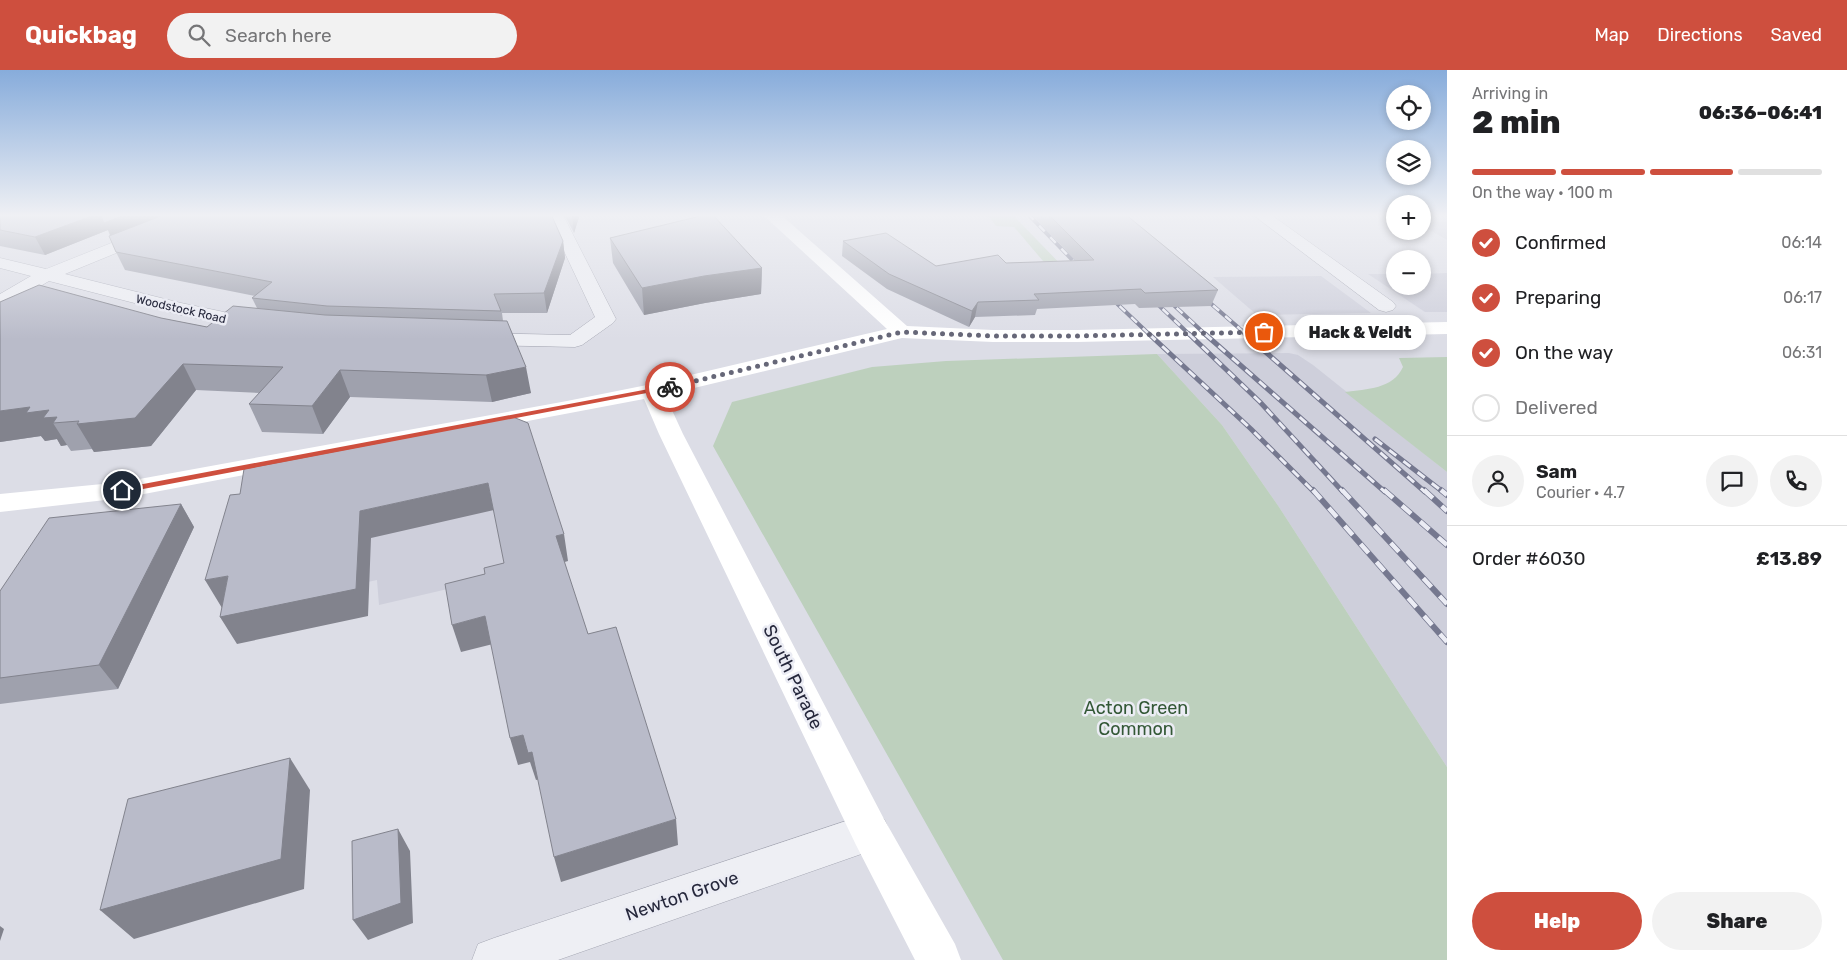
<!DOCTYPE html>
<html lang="en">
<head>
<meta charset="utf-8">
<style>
  body { margin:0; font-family:Rubik,sans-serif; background:#f2f2f2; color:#202124; height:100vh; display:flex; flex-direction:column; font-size:19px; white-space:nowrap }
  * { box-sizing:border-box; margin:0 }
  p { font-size:16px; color:#757577 }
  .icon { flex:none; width:28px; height:28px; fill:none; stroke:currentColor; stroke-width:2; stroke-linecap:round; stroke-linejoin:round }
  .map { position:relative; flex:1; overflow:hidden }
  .details { display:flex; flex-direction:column; background:#fff; width:400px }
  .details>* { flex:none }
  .fabs { position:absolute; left:1386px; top:15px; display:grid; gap:10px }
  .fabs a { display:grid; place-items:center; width:45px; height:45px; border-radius:50%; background:#fff; box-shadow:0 2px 8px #0003; font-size:25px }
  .pin { position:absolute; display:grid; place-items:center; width:42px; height:42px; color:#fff; margin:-21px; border:2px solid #fff; border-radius:50%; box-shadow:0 1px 5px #0007 }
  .courier { position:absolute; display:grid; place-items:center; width:50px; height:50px; margin:-25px; border:4px solid #ce4f3e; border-radius:50%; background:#fff; color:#222; box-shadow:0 1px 6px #0007 }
  .bubble { position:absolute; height:35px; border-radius:18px; background:#fff; box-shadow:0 2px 8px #0003; font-size:16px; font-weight:800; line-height:35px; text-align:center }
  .overview em { font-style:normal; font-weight:800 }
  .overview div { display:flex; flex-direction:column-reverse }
  .overview { display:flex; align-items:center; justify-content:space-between; height:85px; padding:0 25px }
  h1 { font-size:32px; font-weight:800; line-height:38px }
  .bar { display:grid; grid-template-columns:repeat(4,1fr); gap:8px 5px; align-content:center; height:60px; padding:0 25px }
  .bar i { height:6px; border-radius:4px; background:#e0e0e0 }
  .bar .current { background:#ce4f3e }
  .bar p { grid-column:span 4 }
  .line { display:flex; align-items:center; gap:12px; padding:0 25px; border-top:1px solid #e0e0e0 }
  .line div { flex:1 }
  .round { display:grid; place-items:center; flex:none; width:52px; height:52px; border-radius:26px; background:#f2f2f2 }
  ol { padding:0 25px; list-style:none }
  li { display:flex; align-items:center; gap:15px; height:55px }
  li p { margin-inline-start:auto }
  li .icon { padding:5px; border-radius:50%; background:#ce4f3e; color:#fff; stroke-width:4 }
  li:last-child { color:#757577 }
  li i { width:28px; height:28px; border:2px solid #e0e0e0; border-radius:50% }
  .action { display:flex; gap:10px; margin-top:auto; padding:10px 25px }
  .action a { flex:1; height:58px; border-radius:30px; background:#ce4f3e; color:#fff; font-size:20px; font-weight:800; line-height:58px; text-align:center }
  .action a+a { background:#f2f2f2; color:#202124 }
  header { display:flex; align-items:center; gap:30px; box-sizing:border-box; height:70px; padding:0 25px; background:#ce4f3e; color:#fff }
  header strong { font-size:24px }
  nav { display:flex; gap:28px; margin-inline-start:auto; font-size:18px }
  .search { width:350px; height:45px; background:#f2f2f2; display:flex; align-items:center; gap:12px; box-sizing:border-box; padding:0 18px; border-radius:28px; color:#757577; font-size:19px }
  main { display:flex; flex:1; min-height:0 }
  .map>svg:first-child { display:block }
  .built { fill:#cecfdb }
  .green { fill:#bdd0bd }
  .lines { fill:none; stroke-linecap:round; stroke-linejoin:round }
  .minor-casing { stroke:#a5a7b3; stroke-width:1 }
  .minor { fill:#eeeff4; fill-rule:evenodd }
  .secondary { fill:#fff; fill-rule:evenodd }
  .rail-far2-casing { stroke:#75788f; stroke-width:4 }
  .rail-far1-casing { stroke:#75788f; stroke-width:5 }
  .rail-casing { stroke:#75788f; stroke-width:6 }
  .rail-far2 { stroke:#ebecf4; stroke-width:2.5; stroke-dasharray:8; stroke-linecap:butt }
  .rail-far1 { stroke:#ebecf4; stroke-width:3; stroke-dasharray:9; stroke-linecap:butt }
  .rail { stroke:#ebecf4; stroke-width:4.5; stroke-dasharray:12; stroke-linecap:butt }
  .wall { fill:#9fa1ad }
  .shaded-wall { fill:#82838d }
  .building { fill:#b9bbc9; stroke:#82838d }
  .route { fill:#ce4f3e }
  .done { stroke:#666778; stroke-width:5; stroke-dasharray:0 9 }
  .labels { text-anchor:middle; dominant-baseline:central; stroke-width:5; stroke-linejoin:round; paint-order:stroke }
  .far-street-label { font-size:12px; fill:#26283c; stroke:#ebecf4 }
  .near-street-label { font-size:18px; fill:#26283c; stroke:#ebecf4 }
  .near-park-label { font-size:18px; fill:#335836; stroke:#ebecf4 }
</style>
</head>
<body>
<header>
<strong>Quickbag</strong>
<div class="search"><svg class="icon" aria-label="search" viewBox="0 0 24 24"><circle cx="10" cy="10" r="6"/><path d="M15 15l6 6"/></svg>Search here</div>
<nav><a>Map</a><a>Directions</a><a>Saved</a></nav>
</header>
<main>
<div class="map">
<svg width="1447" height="890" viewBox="0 0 1447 890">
  <rect width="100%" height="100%" fill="#dcdde6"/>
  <!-- built -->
  <path class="built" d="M 1423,152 L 1447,152 L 1447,170 L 1423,156 Z
    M 1447,203 L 1447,242 L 1425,242 L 1368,204 L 1395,204 L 1395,216 L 1422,216 L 1423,204 Z
    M 1321,206 L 1371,243 L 1257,245 L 1213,207 Z
    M 1289,283 L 1298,285 L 1313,295 L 1447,402 L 1447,697 L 1279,437 L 1222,355 L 1157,284 Z
    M 519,373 L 568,491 L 379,535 L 377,510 L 326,521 L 329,477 Z"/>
  <!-- green -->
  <path class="green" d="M 987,144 L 1012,144 L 1070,204 L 1055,205 L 1014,157 L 996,156 Z
    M 1157,284 L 1222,355 L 1279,437 L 1447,697 L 1447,890 L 1003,890 L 713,376 L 732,332 L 872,297 L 946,291 Z
    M 1447,287 L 1447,402 L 1345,322 C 1367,319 1393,319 1403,297 L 1399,288 Z"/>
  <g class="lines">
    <defs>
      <path id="minor" d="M 184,144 L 206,144 L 204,147 L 65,204 L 181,233 L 262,250 L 265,254 L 262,258 L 255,260 L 181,245 L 49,211 L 7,236 L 0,238 L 0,224 L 31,206 L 0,198 L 0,188 L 46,199 Z
        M 550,144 L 562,144 L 564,147 L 616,249 L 613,253 L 582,275 L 575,277 L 478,275 L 471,273 L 468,269 L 471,265 L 478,263 L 570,265 L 595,247 L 548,147 Z
        M 1252,144 L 1270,144 L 1393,232 L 1396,236 L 1393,240 L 1386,242 L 1379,240 Z
        M 870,743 L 884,749 L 890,762 L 884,775 L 870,781 L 558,890 L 472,890 L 478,874 L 494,868 Z"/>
    </defs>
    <!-- minor casing -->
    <use href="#minor" class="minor-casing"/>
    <!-- minor -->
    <use href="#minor" class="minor"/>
    <!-- secondary -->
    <path class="secondary" d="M 762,144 L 780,144 L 907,256 L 993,260 L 1077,260 L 1447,252 L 1447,264 L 1077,272 L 993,272 L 902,268 L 665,325 L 683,364 L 884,749 L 955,874 L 961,890 L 915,890 L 856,775 L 659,364 L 644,329 L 123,428 L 0,442 L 0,424 L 123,412 L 567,331 L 652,314 L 887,259 Z"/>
    <defs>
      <path id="rail-far2" d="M 1028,144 L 1083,201
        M 1108,225 L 1150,265
        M 1201,225 L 1247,265
        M 1165,227 L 1206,265
        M 1151,228 L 1190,265"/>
      <path id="rail-far1" d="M 1149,264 L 1251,359 L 1314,422
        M 1189,264 L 1260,332 L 1343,422
        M 1205,264 L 1385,422
        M 1245,264 L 1425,422
        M 1375,369 L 1443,422"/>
      <path id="rail" d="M 1313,420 L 1447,572
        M 1342,420 L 1447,534
        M 1384,420 L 1447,475
        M 1424,420 L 1447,441
        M 1441,420 L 1447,425"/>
    </defs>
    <!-- rail-far2 casing -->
    <use href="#rail-far2" class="rail-far2-casing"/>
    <!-- rail-far1 casing -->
    <use href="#rail-far1" class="rail-far1-casing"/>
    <!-- rail casing -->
    <use href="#rail" class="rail-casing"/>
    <!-- rail-far2 -->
    <use href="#rail-far2" class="rail-far2"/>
    <!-- rail-far1 -->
    <use href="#rail-far1" class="rail-far1"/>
    <!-- rail -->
    <use href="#rail" class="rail"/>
  </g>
  <!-- wall -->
  <path class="wall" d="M 0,144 L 563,171 L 565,188 L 547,243 L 502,243 L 503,251 L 531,323 L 492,332 L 350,327 L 323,364 L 262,362 L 249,334 L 260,323 L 196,320 L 151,376 L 94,382 L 92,379 L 71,381 L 67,375 L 61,376 L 57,369 L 45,371 L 41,366 L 0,372 L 0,232 L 161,248 L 207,257 L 257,238 L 252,228 L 255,226 L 125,200 L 116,182 L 110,166 L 108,160 L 45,185 L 0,176 Z
    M 564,144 L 580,144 L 574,163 Z
    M 1031,144 L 1125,144 L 1218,220 L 1211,236 L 1139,238 L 1135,234 L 1037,239 L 1035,245 L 975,247 L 969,257 L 887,219 L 842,186 L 843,171 L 936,196 L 1076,191 Z
    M 610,168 L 762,198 L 761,224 L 705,233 L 644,245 L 613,193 Z
    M 181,434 L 194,457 L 118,619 L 0,634 L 0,521 Z"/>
  <!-- shaded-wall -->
  <path class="shaded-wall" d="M 97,144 L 178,144 L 113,170 L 108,160 L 45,185 L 35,167 Z
    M 572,144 L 580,144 L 574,163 L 572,146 Z
    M 563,171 L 565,188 L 547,243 L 544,223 Z
    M 762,198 L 761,224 L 705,233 L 644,245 L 642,218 L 704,206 Z
    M 978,232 L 975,247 L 969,257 L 972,241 Z
    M 183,294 L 196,320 L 151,376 L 94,382 L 77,354 Z
    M 526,297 L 531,323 L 492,332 L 486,305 Z
    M 340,300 L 350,327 L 323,364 L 312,336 Z
    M 30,337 L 49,340 L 57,347 L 53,353 L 67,375 L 61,376 L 57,369 L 45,371 L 41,366 L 0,372 L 0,341 Z
    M 488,413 L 494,440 L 371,468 L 368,546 L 237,574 L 220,547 L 360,441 Z
    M 181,434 L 194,457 L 118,619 L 99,595 Z
    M 564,464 L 568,491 L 561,493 L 556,466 Z
    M 228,506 L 222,538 L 205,510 Z
    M 485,546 L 493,574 L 461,582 L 452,555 Z
    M 523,665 L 532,682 L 540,709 L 536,710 L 530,692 L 518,695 L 510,668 Z
    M 290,688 L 310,720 L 304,819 L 134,869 L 100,840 Z
    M 676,749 L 678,775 L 561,812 L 554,787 Z
    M 398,759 L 410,781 L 413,853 L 368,870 L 353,850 Z
    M 0,856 L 4,859 L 0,871 Z"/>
  <!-- building -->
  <path class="building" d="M 0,144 L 97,144 L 35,167 L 0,160 Z
    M 100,144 L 127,144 L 104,153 Z
    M 166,144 L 551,144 L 563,171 L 544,223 L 494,224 L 501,241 L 327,236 L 252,228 L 272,212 L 116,182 L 109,166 Z
    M 709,144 L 712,144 L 762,198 L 704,206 L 642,218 L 610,168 Z
    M 1048,144 L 1125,144 L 1218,220 L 1145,223 L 1141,219 L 1034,224 L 1039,230 L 978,232 L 972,241 L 889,204 L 843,171 L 886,163 L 936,196 L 998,185 L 1006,193 L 1094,190 Z
    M 39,215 L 161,248 L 207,257 L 233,236 L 325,245 L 507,251 L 526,297 L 486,305 L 340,300 L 312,336 L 249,334 L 283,297 L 183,294 L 135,348 L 77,354 L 79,351 L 53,353 L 57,347 L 43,348 L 49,340 L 26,343 L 30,337 L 0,341 L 0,232 Z
    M 513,347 L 528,353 L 564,464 L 556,466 L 588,564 L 616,557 L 676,749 L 554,787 L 532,682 L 528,683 L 523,665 L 510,668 L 485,546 L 452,555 L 445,514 L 485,504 L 484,498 L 504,493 L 488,413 L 360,441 L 356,519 L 220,547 L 228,506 L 205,510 L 230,425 L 240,424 L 244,399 Z
    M 181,434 L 99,595 L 0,608 L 0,521 L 49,448 Z
    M 290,688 L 281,789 L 100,840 L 128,729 Z
    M 398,759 L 401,833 L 353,850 L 352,771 Z"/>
  <!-- sky -->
  <linearGradient id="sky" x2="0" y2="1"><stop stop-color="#87acdb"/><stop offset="0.54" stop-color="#eff0f4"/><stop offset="1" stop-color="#eff0f4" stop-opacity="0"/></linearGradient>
  <rect width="1447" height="269" fill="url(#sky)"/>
  <!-- route -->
  <path class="route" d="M 670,315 L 673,316 L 673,318 L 122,423 L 119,420 L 122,418 Z"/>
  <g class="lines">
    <!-- done -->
    <path class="done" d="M 670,317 L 902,262 L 993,266 L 1078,266 L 1264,262"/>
  </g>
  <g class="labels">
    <!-- far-street labels -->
    <g class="far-street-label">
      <text transform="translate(181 239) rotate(13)">Woodstock Road</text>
    </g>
    <!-- near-street labels -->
    <g class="near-street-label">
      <text transform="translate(793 607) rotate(64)">South Parade</text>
      <text transform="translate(682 826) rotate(-19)">Newton Grove</text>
    </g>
    <!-- near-park labels -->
    <g class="near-park-label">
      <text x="1136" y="638">Acton Green<tspan x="1136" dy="21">Common</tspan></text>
    </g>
  </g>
</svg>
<div class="fabs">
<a><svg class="icon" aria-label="locate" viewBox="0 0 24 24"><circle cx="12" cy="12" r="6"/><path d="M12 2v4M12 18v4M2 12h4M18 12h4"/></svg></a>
<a><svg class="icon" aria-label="layers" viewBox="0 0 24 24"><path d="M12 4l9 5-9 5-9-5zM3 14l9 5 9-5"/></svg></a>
<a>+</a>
<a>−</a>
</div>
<div class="pin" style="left:1264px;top:262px;background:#ea580c"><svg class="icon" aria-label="bag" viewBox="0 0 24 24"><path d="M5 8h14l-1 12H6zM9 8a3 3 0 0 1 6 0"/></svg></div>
<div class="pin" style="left:122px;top:420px;background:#1f2937"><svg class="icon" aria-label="home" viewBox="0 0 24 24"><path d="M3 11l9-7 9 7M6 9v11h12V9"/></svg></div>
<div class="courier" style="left:670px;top:317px"><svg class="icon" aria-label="bike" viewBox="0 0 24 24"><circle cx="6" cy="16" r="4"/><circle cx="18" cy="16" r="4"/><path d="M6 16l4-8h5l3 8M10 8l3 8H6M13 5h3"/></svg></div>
<div class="bubble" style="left:1294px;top:245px;width:132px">Hack &amp; Veldt</div>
</div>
<section class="details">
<div class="overview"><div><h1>2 min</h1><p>Arriving in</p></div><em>06:36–06:41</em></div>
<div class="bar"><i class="current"></i><i class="current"></i><i class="current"></i><i></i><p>On the way · 100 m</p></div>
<ol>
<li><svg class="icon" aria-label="check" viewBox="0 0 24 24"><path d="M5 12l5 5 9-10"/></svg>Confirmed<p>06:14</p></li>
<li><svg class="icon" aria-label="check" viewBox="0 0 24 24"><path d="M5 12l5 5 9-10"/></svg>Preparing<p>06:17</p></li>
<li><svg class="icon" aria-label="check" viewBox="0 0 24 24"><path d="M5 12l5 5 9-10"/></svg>On the way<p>06:31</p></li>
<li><i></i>Delivered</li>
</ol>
<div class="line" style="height:90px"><a class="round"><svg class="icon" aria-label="person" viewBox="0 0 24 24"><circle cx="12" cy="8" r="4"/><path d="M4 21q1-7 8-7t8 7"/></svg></a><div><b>Sam</b><p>Courier · 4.7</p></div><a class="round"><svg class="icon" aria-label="chat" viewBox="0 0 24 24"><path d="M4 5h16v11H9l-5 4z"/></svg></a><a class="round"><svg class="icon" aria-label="phone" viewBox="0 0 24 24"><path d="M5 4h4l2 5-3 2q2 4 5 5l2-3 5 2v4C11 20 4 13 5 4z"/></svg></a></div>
<div class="line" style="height:65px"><div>Order #6030</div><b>£13.89</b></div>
<div class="action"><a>Help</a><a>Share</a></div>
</section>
</main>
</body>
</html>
